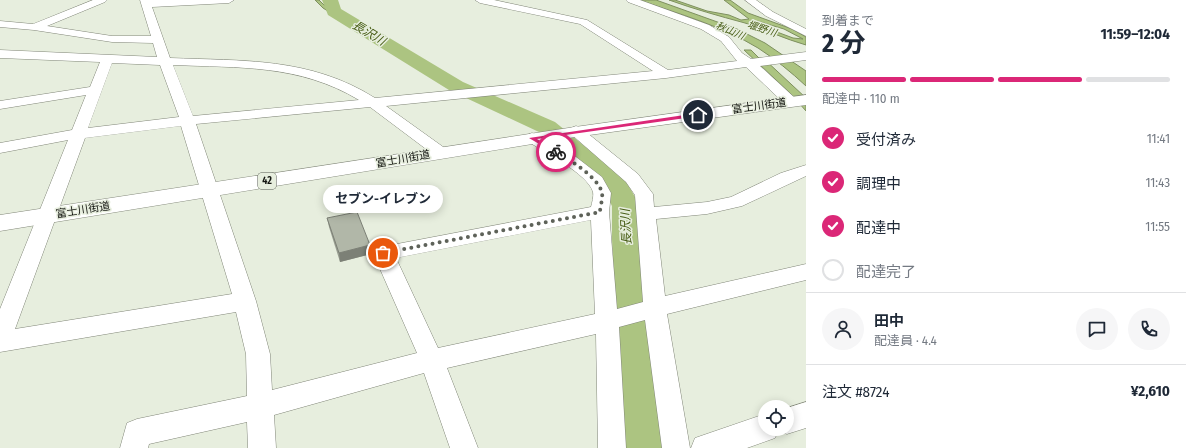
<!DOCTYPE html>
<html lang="ja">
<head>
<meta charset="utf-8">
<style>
  body { margin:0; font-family:"Fira Sans Condensed","Noto Sans JP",sans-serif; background:#f6f6f7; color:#1f2937; height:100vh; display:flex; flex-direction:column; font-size:15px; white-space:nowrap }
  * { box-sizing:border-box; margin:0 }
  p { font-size:13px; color:#747a83 }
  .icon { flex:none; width:22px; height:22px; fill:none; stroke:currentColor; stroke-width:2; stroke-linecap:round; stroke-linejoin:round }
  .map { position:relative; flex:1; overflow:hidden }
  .side { display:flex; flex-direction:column; background:#fff; width:380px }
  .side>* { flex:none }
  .fabs { position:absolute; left:758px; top:400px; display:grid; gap:8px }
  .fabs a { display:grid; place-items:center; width:36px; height:36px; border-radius:50%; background:#fff; box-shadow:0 2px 10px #0003; font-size:20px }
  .pin { position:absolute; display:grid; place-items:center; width:34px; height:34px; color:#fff; margin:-17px; border:2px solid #fff; border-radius:50%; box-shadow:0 1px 4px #0007 }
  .courier { position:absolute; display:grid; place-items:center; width:40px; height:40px; margin:-20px; border:3px solid #db2777; border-radius:50%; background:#fff; color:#222; box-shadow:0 1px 5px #0007 }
  .bubble { position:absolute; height:28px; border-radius:14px; background:#fff; box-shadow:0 2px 10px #0003; font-size:13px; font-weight:700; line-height:28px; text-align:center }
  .headline em { font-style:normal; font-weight:700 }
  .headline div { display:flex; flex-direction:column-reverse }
  .headline { display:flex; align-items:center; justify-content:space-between; height:68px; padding:0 16px }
  h1 { font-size:26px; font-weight:700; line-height:30px }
  .bar { display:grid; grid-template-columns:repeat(4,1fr); gap:6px 4px; align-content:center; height:48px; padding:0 16px }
  .bar i { height:5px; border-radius:3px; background:#e0e1e3 }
  .bar .current { background:#db2777 }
  .bar p { grid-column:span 4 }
  .line { display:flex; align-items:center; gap:10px; padding:0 16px; border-top:1px solid #e0e1e3 }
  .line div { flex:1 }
  .round { display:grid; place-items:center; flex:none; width:42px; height:42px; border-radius:21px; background:#f6f6f7 }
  ol { padding:0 16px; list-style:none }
  li { display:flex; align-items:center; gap:12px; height:44px }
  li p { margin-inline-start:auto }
  li .icon { padding:4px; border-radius:50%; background:#db2777; color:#fff; stroke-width:4 }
  li:last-child { color:#747a83 }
  li i { width:22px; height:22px; border:2px solid #e0e1e3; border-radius:50% }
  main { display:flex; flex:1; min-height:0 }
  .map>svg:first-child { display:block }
  .water { fill:#acc481; stroke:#7e905f; fill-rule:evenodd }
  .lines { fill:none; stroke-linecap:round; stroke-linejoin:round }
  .river { fill:#acc481; fill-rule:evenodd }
  .minor-casing { stroke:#818678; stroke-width:1 }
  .major-casing { stroke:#818678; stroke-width:1 }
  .minor { fill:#fff; fill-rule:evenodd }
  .major { fill:#fff; fill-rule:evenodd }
  .wall { fill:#989d90 }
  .shaded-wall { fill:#7c8076 }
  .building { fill:#b1b7a8; stroke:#7c8076 }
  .route { fill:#db2777 }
  .done { stroke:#5e6259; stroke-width:4; stroke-dasharray:0 7.2 }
  .labels { text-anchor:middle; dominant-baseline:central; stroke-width:3; stroke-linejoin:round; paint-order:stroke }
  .far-water-label { font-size:10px; font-style:italic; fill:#455b12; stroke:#e7eede }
  .shield { fill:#e7eede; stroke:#53574e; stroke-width:1 }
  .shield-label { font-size:10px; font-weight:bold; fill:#141611 }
  .street-label { font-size:11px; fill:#141611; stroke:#e7eede }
  .water-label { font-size:12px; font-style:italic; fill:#455b12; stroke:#e7eede }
</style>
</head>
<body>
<main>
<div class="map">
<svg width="806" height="448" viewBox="0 0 806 448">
  <rect width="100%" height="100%" fill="#e7eede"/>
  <!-- water -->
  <path class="water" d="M 315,0 L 319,0 L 326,7 L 329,6 L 328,0 L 333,0 L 336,10 L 409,53 L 400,57 L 323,8 Z
    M 639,0 L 656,0 L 737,29 L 765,43 L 806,71 L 806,86 C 791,72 775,59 758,48 C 722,26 679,14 639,0 Z
    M 669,0 L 675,0 L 707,11 L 729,15 L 741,20 L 749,19 L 724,0 L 730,0 L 748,13 L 792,29 L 806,37 L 806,45 C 785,39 766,30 745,23 C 719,16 694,9 669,0 ZM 757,21 L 784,29 L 803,39 L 793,38 L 753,23 Z
    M 744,50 L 751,50 L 759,58 L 763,58 L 806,98 L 806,111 L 791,94 Z"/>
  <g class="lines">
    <!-- river -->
    <path class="river" d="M 322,0 L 338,0 L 341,9 L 463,82 L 555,122 L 625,179 L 640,206 L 642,239 L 666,448 L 622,448 L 612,239 L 612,206 L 604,190 L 539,132 L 449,90 L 328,15 Z"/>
    <defs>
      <path id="minor" d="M 93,0 L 107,0 L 105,2 L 47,26 L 112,36 L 151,36 L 140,0 L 234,0 L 229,3 L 152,7 L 170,58 C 243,61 310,57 375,98 L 653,71 L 580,24 L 480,3 L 475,0 L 494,0 L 587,20 L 668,70 L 737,61 L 721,41 L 701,29 L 628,2 L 626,0 L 640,0 L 709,25 L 729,37 L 742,53 L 751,59 L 806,52 L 806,60 L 760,66 L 796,99 L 798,102 L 796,105 L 791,106 L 786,105 L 746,67 L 666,78 L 386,106 L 446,149 L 448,152 L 446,155 L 440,157 L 434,155 L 370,107 L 196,124 L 256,301 L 270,354 L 272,390 L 417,353 L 373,253 L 376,248 L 591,207 C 592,203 594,196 593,192 C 588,174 543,151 527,141 L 524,138 L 527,135 L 532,133 L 537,135 L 576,157 L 602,177 L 611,193 L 609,212 L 617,309 L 643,302 L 635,195 L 626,182 L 571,134 L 568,131 L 571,128 L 576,126 L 581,128 L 638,174 L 653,194 L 654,207 L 707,202 L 731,197 L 781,173 L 806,165 L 806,176 L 742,206 L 707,214 L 656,219 L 665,296 L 806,264 L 806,280 L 667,314 L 690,448 L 662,448 L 645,320 L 619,327 L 626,448 L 598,448 L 596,334 L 447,368 L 478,448 L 450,448 L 424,373 L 274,415 L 276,448 L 248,448 L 247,422 L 149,444 L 148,448 L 120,448 L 127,423 L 137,419 L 247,396 L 246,354 L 236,312 L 0,352 L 0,309 L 68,140 L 0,153 L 0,143 L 72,130 L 86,95 L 0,109 L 0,101 L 90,87 L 100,62 L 0,58 L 0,50 L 157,57 L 153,43 L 112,42 L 34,30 L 0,27 L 0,21 L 33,24 ZM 112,63 L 160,65 L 179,117 L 88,128 ZM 173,65 C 239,68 299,64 359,100 L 193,116 ZM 181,126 L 232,294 L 15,329 L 85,138 ZM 591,220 L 595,314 L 438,348 L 396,258 Z
        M 745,0 L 756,0 L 773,12 L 806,29 L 806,36 L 766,16 Z
        M 806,402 L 806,428 L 787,434 L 778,431 L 775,438 L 747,448 L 691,448 L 695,438 L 765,414 L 765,429 L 787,429 L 787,408 Z"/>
      <path id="major" d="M 806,95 L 806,105 L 575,137 L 0,231 L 0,215 L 575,127 Z"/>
    </defs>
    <!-- minor casing -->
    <use href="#minor" class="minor-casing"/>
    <!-- major casing -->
    <use href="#major" class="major-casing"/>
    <!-- minor -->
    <use href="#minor" class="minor"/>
    <!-- major -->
    <use href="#major" class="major"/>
  </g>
  <!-- wall -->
  <path class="wall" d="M 327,218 L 370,245 L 371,254 L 340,262 L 329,227 Z"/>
  <!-- shaded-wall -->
  <path class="shaded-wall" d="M 370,245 L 371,254 L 340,262 L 339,253 Z"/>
  <!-- building -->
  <path class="building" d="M 357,212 L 370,245 L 339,253 L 327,218 Z"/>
  <!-- route -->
  <path class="route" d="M 698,113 L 700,116 L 537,139 L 558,151 L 559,152 L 556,154 L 529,138 Z"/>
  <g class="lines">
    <!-- done -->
    <path class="done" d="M 383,253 L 600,212 C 600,207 603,199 602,193 C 599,178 569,159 556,152"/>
  </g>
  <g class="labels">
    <!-- far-water labels -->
    <g class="far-water-label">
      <text transform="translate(762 29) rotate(18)">堰野川</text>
      <text transform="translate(730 31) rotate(23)">秋山川</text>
    </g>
    <!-- shield labels -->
    <rect class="shield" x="258" y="173" width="18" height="16" rx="3"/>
    <g class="shield-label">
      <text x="267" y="181">42</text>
    </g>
    <!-- street labels -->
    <g class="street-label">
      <text transform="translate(759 106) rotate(-8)">富士川街道</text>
      <text transform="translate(403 159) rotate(-10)">富士川街道</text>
      <text transform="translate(83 210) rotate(-9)">富士川街道</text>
    </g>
    <!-- water labels -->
    <g class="water-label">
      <text transform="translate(369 33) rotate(31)">長沢川</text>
      <text transform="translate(626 227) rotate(-93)">長沢川</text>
    </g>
  </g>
</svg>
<div class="fabs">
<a><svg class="icon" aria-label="locate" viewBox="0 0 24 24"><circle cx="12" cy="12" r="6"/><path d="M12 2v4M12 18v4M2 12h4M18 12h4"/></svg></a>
</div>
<div class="pin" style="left:383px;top:253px;background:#ea580c"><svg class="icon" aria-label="bag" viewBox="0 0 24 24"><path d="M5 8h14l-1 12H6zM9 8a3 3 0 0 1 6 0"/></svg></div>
<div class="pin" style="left:698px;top:115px;background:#1f2937"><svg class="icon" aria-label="home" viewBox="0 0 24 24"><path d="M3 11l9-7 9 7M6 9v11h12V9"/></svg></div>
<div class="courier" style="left:556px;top:152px"><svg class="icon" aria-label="bike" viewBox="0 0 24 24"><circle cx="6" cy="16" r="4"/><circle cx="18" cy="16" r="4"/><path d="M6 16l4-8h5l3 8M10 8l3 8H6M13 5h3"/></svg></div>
<div class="bubble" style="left:323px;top:185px;width:120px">セブン-イレブン</div>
</div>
<section class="side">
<div class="headline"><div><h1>2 分</h1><p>到着まで</p></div><em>11:59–12:04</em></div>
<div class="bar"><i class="current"></i><i class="current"></i><i class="current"></i><i></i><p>配達中 · 110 m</p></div>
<ol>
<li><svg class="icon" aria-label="check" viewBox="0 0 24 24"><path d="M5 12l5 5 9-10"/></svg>受付済み<p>11:41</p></li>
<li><svg class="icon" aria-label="check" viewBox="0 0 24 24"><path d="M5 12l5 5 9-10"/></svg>調理中<p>11:43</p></li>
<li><svg class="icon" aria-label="check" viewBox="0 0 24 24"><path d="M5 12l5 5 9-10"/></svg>配達中<p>11:55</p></li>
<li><i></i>配達完了</li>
</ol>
<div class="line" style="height:72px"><a class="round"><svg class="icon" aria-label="person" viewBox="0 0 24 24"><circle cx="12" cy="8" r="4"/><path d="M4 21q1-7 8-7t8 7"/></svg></a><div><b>田中</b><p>配達員 · 4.4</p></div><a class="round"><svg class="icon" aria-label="chat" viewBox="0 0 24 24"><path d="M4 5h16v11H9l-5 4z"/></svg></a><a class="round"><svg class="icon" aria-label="phone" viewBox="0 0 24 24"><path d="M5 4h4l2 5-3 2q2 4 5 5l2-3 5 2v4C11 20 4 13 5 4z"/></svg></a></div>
<div class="line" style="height:52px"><div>注文 #8724</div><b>¥2,610</b></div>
</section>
</main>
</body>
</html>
